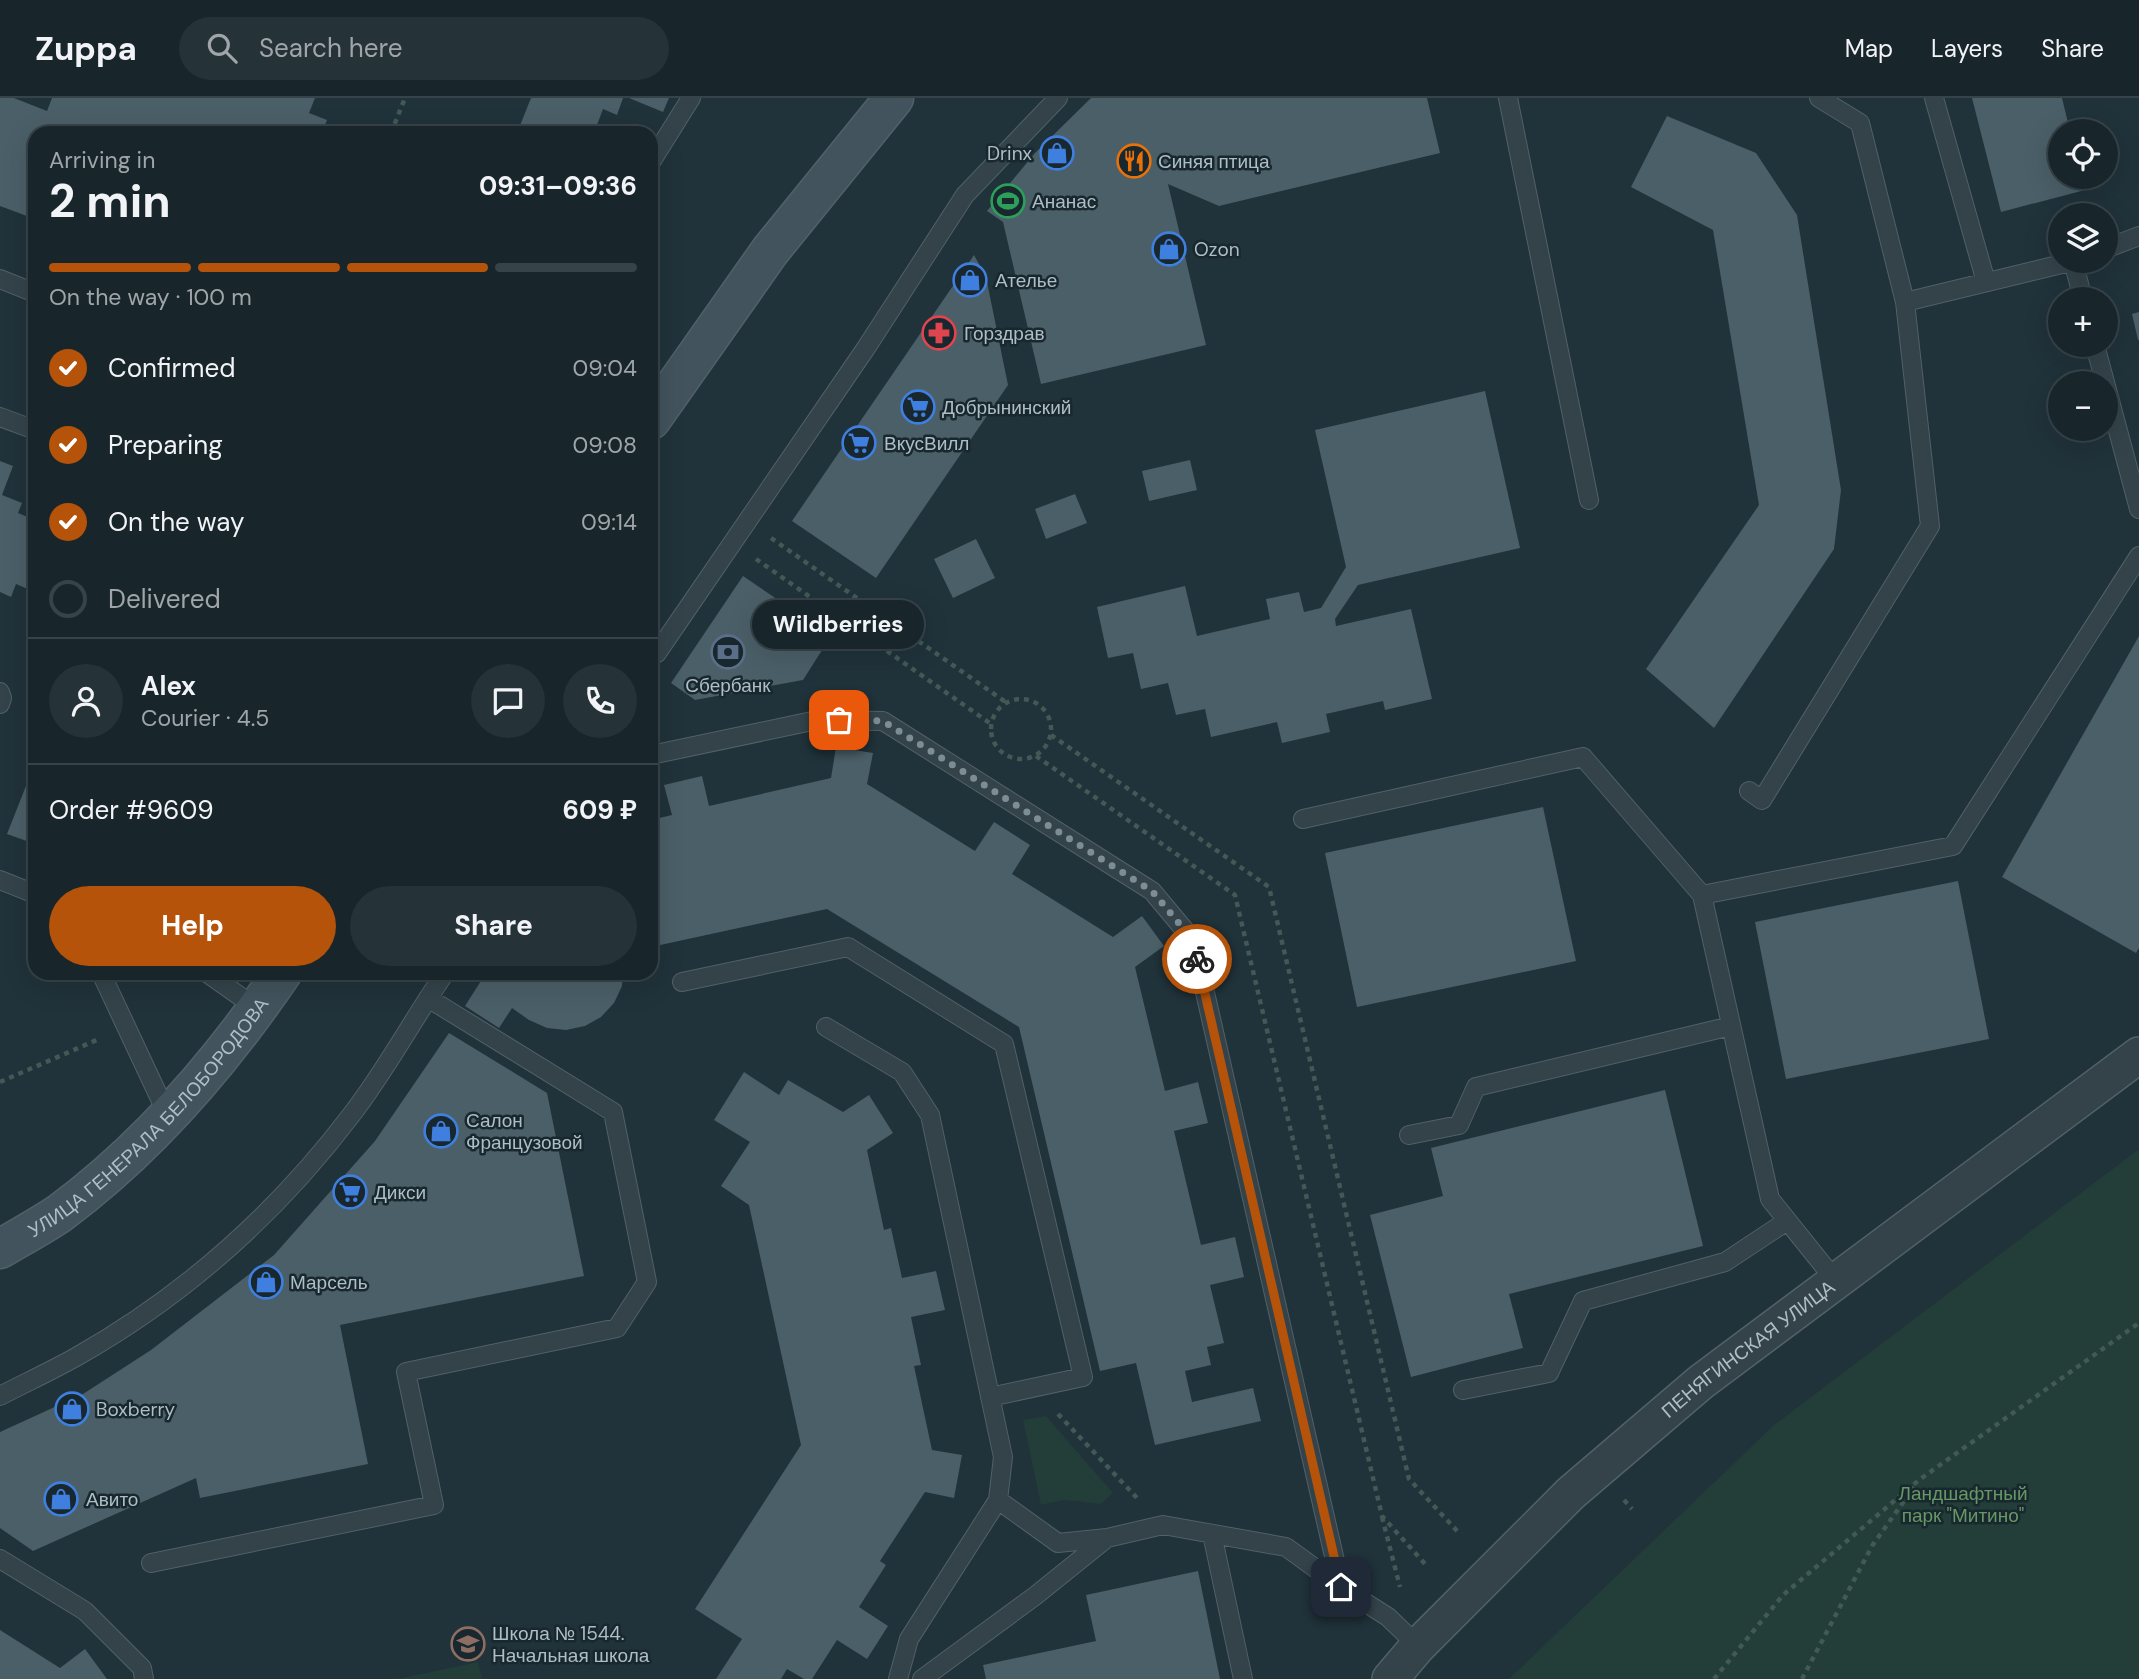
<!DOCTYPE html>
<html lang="en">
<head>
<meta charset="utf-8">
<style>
  body { margin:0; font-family:"DM Sans",sans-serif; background:#253238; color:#f1f3f6; height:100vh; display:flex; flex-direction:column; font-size:26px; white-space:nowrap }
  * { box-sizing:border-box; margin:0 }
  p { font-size:23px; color:#9fa5a9 }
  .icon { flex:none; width:38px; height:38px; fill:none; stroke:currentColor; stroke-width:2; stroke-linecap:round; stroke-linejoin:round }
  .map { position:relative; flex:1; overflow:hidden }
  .details { position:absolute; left:28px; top:28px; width:630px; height:854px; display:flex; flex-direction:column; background:#18262c; border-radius:21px; box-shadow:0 7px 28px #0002,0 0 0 2px #364348 }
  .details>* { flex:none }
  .fabs { position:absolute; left:2048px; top:21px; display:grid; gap:14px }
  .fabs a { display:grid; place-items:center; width:70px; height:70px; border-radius:50%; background:#18262c; box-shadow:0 7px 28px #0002,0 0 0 2px #364348; font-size:35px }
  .pin { position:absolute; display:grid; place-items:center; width:60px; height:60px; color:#fff; margin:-30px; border-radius:14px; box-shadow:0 4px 10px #0006 }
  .courier { position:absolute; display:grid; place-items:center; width:70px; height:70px; margin:-35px; border:5px solid #b45309; border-radius:50%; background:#fff; color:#222; box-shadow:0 2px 9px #0007 }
  .bubble { position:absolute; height:49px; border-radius:24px; background:#18262c; box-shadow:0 7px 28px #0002,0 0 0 2px #364348; font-size:23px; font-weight:700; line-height:49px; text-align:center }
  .overview em { font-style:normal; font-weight:700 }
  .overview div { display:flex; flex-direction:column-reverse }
  .overview { display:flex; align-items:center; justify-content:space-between; height:119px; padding:0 21px }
  h1 { font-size:46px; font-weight:700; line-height:52px }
  .bar { display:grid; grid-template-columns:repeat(4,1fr); gap:10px 7px; align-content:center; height:84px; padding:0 21px }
  .bar i { height:9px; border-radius:5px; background:#364348 }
  .bar .current { background:#b45309 }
  .bar p { grid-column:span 4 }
  .line { display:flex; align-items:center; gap:18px; padding:0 21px; border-top:2px solid #364348 }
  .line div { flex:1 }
  .round { display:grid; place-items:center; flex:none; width:74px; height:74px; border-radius:37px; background:#253238 }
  ol { padding:0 21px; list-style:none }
  li { display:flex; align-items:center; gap:21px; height:77px }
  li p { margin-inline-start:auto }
  li .icon { padding:7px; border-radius:50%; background:#b45309; color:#fff; stroke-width:4 }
  li:last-child { color:#9fa5a9 }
  li i { width:38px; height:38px; border:4px solid #364348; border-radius:50% }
  .action { display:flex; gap:14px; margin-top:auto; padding:14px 21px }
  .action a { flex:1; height:80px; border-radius:42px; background:#b45309; color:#fff; font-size:28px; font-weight:700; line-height:80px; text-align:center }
  .action a+a { background:#253238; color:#f1f3f6 }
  header { display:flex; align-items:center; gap:42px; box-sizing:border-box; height:98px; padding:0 35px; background:#18262c; border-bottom:2px solid #364348 }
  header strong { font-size:33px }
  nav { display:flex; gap:38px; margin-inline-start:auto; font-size:24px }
  .search { width:490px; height:63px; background:#253238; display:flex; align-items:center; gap:18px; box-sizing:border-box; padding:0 24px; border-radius:38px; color:#9fa5a9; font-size:26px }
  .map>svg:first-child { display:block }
  .green { fill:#233d38 }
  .building { fill:#4b5f68 }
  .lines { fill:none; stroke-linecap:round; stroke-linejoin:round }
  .lane-casing { stroke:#516168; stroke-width:20 }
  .street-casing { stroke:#516168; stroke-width:38 }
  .secondary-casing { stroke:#516168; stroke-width:41 }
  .path { stroke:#425956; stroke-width:4.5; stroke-dasharray:5 5; stroke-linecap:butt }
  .lane { stroke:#34434a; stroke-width:18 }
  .street { stroke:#34434a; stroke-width:35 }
  .secondary { stroke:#42535d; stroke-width:38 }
  .done { stroke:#7c8d95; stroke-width:7; stroke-dasharray:0 12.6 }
  .route { stroke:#b45309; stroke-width:9 }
  .labels { text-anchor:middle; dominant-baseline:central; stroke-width:5; stroke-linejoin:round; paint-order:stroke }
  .poi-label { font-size:19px; fill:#aebec6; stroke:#19282e; text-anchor:start }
  .street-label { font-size:19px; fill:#aebec6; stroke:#19282e }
  .park-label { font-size:19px; fill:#669865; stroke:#19282e }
</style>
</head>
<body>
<header>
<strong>Zuppa</strong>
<div class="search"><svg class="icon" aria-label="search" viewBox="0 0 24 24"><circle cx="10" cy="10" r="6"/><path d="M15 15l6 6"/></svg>Search here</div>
<nav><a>Map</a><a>Layers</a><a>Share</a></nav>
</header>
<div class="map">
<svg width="2139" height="1581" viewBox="0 0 2139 1581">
  <rect width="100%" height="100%" fill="#20323a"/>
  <!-- green -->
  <path class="green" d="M 2139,1051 L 2139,1581 L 1509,1581 L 1774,1327 Z
    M 1046,1318 L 1113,1395 L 1101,1406 L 1064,1402 L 1041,1407 L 1023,1322 Z
    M 478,1564 L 482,1581 L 397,1581 Z"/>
  <!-- building -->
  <path class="building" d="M 0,0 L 14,0 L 47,13 L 52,0 L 315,0 L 309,15 L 327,22 L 323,32 L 329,35 L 35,35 L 35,121 L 0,108 Z
    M 531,0 L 623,0 L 617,17 L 603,11 L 594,35 L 517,35 Z
    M 629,0 L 669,0 L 663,14 Z
    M 1091,0 L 1427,0 L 1440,55 L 1219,108 L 1168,86 L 1206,247 L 1041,286 L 1003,124 L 987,113 L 1035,55 Z
    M 1972,0 L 2062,0 L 2070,33 L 2060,33 L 2060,79 L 2082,79 L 2085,92 L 2001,114 Z
    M 1667,18 L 1756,55 L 1797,117 L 1841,392 L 1834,451 L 1714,630 L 1646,571 L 1759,407 L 1713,132 L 1631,89 Z
    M 974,157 L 986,179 L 1008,287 L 876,480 L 792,423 Z
    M 2139,214 L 2139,242 L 2138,242 L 2132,216 Z
    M 1485,293 L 1520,450 L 1358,487 L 1335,521 L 1336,528 L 1411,511 L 1432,601 L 1385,612 L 1383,603 L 1326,616 L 1330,634 L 1282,645 L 1277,624 L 1211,639 L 1205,611 L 1176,617 L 1168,585 L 1141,591 L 1133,555 L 1108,560 L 1097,509 L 1185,488 L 1197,538 L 1270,521 L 1266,501 L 1299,494 L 1304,514 L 1321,510 L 1346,469 L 1315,332 Z
    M 1190,362 L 1197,392 L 1149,403 L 1142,373 Z
    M 0,363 L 13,368 L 2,397 L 22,405 L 18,415 L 35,422 L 35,494 L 16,486 L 11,499 L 0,494 Z
    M 1075,396 L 1087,425 L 1046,441 L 1035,411 Z
    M 976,441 L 995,480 L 953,500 L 934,461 Z
    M 743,478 L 831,538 L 803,582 L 695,602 L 671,585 Z
    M 2139,538 L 2139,850 L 2136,855 L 2002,779 Z
    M 836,649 L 873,655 L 867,686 L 975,753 L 994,724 L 1030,747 L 1012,776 L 1113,839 L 1142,818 L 1164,848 L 1135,869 L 1165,993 L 1198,984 L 1208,1025 L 1174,1033 L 1201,1147 L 1235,1139 L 1244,1179 L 1210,1187 L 1224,1245 L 1207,1249 L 1211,1267 L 1185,1273 L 1192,1304 L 1253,1290 L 1261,1323 L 1155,1347 L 1136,1265 L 1100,1273 L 1019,929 L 827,811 L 651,849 L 651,722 L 672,717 L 664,687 L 702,678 L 709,708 L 831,680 Z
    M 35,665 L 35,746 L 7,736 Z
    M 1543,709 L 1576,863 L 1357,909 L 1325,755 Z
    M 1958,783 L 1989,941 L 1786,981 L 1755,824 Z
    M 486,875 L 623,875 L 622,888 L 614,905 L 601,919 L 585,928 L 566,932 L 547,930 L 529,922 L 512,910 L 499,930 L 465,908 Z
    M 449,935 L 547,995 L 584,1178 L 340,1227 L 368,1366 L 200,1400 L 196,1380 L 33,1453 L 0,1430 L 0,1334 L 83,1296 L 151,1252 L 274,1157 L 375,1043 Z
    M 744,974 L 779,997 L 788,982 L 843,1014 L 869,997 L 893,1035 L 867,1052 L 884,1132 L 891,1130 L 902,1180 L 936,1173 L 945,1212 L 911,1219 L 921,1267 L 914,1268 L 932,1352 L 962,1357 L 954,1400 L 925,1394 L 880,1463 L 886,1467 L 859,1509 L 888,1528 L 867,1561 L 837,1542 L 812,1581 L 804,1581 L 787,1571 L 781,1581 L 716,1581 L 742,1541 L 695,1511 L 801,1347 L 749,1107 L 721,1088 L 750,1044 L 714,1022 Z
    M 1665,992 L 1703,1148 L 1509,1196 L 1523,1250 L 1411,1279 L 1370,1117 L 1443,1098 L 1431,1050 Z
    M 1198,1473 L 1220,1581 L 986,1581 L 983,1567 L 1096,1543 L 1086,1497 Z
    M 0,1532 L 60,1570 L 85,1551 L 107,1581 L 0,1581 Z"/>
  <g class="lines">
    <defs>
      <path id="lane" d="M 1508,0 L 1589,402
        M 1934,0 L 1986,184
        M 651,64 L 691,0
        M 2105,151 L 2139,138
        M 2073,163 L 2083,201
        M 0,181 L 35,195
        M 1905,204 L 2074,163
        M 2095,247 L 2139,411
        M 0,319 L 35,332
        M 651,558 L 657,555 L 866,250 L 965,97 L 1058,0
        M 0,594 L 2,600 L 0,606
        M 651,657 L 817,622 L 883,623 L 1152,793 L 1193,842 L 1341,1489 L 1388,1519 L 1418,1548
        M 1749,693 L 1762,702 L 1930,428 L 1905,204 L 1860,25 L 1819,0
        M 1303,721 L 1583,659 L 1702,797 L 1770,1101 L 1835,1182
        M 0,782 L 35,796
        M 1702,797 L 1953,748 L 2139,458
        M 101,875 L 169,1020
        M 207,875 L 258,911
        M 682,884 L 848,849 L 1004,946 L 1083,1279 L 990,1299
        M 826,929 L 902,974 L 930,1017 L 1003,1359 L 998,1402
        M 1409,1037 L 1459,1027 L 1476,989 L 1731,928
        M 1463,1292 L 1549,1275 L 1583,1203 L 1725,1164 L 1787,1123
        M 0,1298 C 25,1285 51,1273 76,1259 C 184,1198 277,1115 352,1016 C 386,972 413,921 445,875
        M 1212,1436 L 1243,1581
        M 0,1461 L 85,1513 L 142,1570 L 144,1581
        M 151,1465 L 434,1407 L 406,1274 L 617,1230 L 647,1184 L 613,1014 L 428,900
        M 898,1581 L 909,1541 L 998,1402 L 1058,1445 L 1107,1440
        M 922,1581 L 1035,1498 L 1107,1440 L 1163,1427 L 1286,1449 L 1341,1489"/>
      <g id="street">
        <path id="s1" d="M 1390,1581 L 1418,1548 L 1571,1395 L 1701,1284 L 2139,957"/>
      </g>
      <g id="secondary">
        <path d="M 651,322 L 770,153 L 894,0"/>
        <path id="s2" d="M 0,1151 C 20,1139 41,1128 60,1115 C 149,1049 220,966 282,875"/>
      </g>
    </defs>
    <!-- lane casing -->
    <use href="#lane" class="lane-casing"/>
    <!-- street casing -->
    <use href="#street" class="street-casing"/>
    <!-- secondary casing -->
    <use href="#secondary" class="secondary-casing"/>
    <!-- path -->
    <path class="path" d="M 391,35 L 405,0
      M 771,440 L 1007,605
      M 756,461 L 991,626
      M991 631a30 30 0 1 1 60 0a30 30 0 1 1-60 0Z
      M 1051,637 L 1269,789 L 1409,1381 L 1458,1434
      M 1036,658 L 1235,797 L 1382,1418 L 1426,1467
      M 0,984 L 99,941
      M 1058,1316 L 1138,1401
      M 1624,1402 L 1632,1411
      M 1382,1419 L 1400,1489
      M 1714,1581 L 1783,1497 L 1919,1382 L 2139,1225
      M 1802,1581 L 1872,1448 L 1914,1389"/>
    <!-- lane -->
    <use href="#lane" class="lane"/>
    <!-- street -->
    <use href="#street" class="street"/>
    <!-- secondary -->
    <use href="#secondary" class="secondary"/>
  </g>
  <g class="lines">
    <!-- done -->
    <path class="done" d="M 839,622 L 883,623 L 1152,793 L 1193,842 L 1197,861"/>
    <!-- route -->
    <path class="route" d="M 1197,861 L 1341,1489"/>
  </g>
  <!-- icons -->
  <defs>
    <symbol id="shop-ring" viewBox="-11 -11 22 22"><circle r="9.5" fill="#19282e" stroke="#3f7fe0" stroke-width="1.5"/><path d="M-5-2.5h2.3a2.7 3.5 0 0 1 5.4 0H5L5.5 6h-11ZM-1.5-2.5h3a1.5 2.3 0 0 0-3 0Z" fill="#3f7fe0"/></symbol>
    <symbol id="restaurant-ring" viewBox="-11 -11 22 22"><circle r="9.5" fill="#19282e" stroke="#e8710a" stroke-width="1.5"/><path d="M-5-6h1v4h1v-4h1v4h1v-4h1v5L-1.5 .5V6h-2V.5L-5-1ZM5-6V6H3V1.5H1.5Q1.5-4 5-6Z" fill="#e8710a"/></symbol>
    <symbol id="stadium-ring" viewBox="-11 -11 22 22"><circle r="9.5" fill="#19282e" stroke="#2e9e5b" stroke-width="1.5"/><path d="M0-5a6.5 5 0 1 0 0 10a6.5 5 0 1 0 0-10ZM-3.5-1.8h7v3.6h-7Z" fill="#2e9e5b"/></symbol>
    <symbol id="pharmacy-ring" viewBox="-11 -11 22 22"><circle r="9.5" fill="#19282e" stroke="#e0444e" stroke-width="1.5"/><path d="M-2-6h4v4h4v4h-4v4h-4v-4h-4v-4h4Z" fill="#e0444e"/></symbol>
    <symbol id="supermarket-ring" viewBox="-11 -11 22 22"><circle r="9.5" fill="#19282e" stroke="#3f7fe0" stroke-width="1.5"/><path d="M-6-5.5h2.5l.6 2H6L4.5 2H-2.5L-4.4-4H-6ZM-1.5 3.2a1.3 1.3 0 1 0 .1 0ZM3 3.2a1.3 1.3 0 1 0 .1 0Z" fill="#3f7fe0"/></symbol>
    <symbol id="bank-ring" viewBox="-11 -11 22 22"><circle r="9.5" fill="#19282e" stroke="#5c6f8a" stroke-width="1.5"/><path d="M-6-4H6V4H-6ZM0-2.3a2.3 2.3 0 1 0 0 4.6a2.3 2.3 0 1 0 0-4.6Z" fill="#5c6f8a"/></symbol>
    <symbol id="school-ring" viewBox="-11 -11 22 22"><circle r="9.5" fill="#19282e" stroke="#8d6e63" stroke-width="1.5"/><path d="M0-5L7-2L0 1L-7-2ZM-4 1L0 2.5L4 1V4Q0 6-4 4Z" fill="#8d6e63"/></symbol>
  </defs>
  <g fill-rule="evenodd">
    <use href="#shop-ring" x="1038" y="36" width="38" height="38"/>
    <use href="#restaurant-ring" x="1115" y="44" width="38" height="38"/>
    <use href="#stadium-ring" x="989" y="84" width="38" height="38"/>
    <use href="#shop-ring" x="1150" y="132" width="38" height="38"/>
    <use href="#shop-ring" x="951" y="163" width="38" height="38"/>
    <use href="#pharmacy-ring" x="920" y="216" width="38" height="38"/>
    <use href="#supermarket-ring" x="899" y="290" width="38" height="38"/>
    <use href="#supermarket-ring" x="840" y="326" width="38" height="38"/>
    <use href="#bank-ring" x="709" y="535" width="38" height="38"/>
    <use href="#shop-ring" x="422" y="1014" width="38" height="38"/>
    <use href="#supermarket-ring" x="331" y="1075" width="38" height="38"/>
    <use href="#shop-ring" x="247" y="1165" width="38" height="38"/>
    <use href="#shop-ring" x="53" y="1292" width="38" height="38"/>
    <use href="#shop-ring" x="42" y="1382" width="38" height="38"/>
    <use href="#school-ring" x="449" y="1527" width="38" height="38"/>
  </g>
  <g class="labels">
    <!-- poi labels -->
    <g class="poi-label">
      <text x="1032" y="55" text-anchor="end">Drinx</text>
      <text x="1158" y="63">Синяя птица</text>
      <text x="1032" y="103">Ананас</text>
      <text x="1194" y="151">Ozon</text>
      <text x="995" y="182">Ателье</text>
      <text x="964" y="235">Горздрав</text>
      <text x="942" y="309">Добрынинский</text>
      <text x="884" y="345">ВкусВилл</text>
      <text x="728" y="587" text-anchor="middle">Сбербанк</text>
      <text x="466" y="1022">Салон<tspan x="466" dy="22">Французовой</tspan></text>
      <text x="374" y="1094">Дикси</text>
      <text x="290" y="1184">Марсель</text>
      <text x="96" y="1311">Boxberry</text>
      <text x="86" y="1401">Авито</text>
      <text x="492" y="1535">Школа № 1544.<tspan x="492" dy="22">Начальная школа</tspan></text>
    </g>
    <!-- street labels -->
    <g class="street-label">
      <text stroke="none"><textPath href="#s2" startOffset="200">УЛИЦА ГЕНЕРАЛА БЕЛОБОРОДОВА</textPath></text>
      <text stroke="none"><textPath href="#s1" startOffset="488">ПЕНЯГИНСКАЯ УЛИЦА</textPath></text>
    </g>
    <!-- park labels -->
    <g class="park-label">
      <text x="1963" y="1395">Ландшафтный<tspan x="1963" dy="22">парк "Митино"</tspan></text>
    </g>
  </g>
</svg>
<div class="fabs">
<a><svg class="icon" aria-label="locate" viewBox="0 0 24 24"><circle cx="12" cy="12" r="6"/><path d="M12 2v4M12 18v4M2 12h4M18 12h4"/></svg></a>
<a><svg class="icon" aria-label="layers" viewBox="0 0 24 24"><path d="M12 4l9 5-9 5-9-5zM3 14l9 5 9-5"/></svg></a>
<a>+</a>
<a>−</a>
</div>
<div class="pin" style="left:839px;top:622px;background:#ea580c"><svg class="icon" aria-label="bag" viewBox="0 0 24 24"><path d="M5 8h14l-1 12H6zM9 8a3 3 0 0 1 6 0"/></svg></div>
<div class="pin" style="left:1341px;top:1489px;background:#1f2937"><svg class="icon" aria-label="home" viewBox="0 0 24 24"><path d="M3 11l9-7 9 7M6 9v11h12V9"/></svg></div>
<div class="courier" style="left:1197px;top:861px"><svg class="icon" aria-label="bike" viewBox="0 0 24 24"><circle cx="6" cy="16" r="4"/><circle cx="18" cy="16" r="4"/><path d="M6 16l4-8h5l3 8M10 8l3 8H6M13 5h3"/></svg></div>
<div class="bubble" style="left:752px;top:502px;width:172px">Wildberries</div>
<section class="details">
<div class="overview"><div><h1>2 min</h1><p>Arriving in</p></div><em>09:31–09:36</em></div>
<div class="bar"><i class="current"></i><i class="current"></i><i class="current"></i><i></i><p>On the way · 100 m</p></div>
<ol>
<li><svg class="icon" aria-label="check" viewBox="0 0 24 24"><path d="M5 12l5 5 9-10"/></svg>Confirmed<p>09:04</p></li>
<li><svg class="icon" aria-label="check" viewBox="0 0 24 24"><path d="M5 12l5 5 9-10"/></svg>Preparing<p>09:08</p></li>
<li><svg class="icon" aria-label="check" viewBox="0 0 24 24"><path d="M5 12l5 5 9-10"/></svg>On the way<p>09:14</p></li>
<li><i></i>Delivered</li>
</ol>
<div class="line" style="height:126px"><a class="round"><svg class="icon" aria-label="person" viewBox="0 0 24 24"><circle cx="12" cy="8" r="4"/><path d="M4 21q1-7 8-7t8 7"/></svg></a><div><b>Alex</b><p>Courier · 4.5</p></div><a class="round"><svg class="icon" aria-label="chat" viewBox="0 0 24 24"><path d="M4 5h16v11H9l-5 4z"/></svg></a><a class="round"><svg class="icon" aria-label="phone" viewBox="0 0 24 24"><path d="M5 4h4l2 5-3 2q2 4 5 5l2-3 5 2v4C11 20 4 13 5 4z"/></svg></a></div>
<div class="line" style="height:91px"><div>Order #9609</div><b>609 ₽</b></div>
<div class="action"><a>Help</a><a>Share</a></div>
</section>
</div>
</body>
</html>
